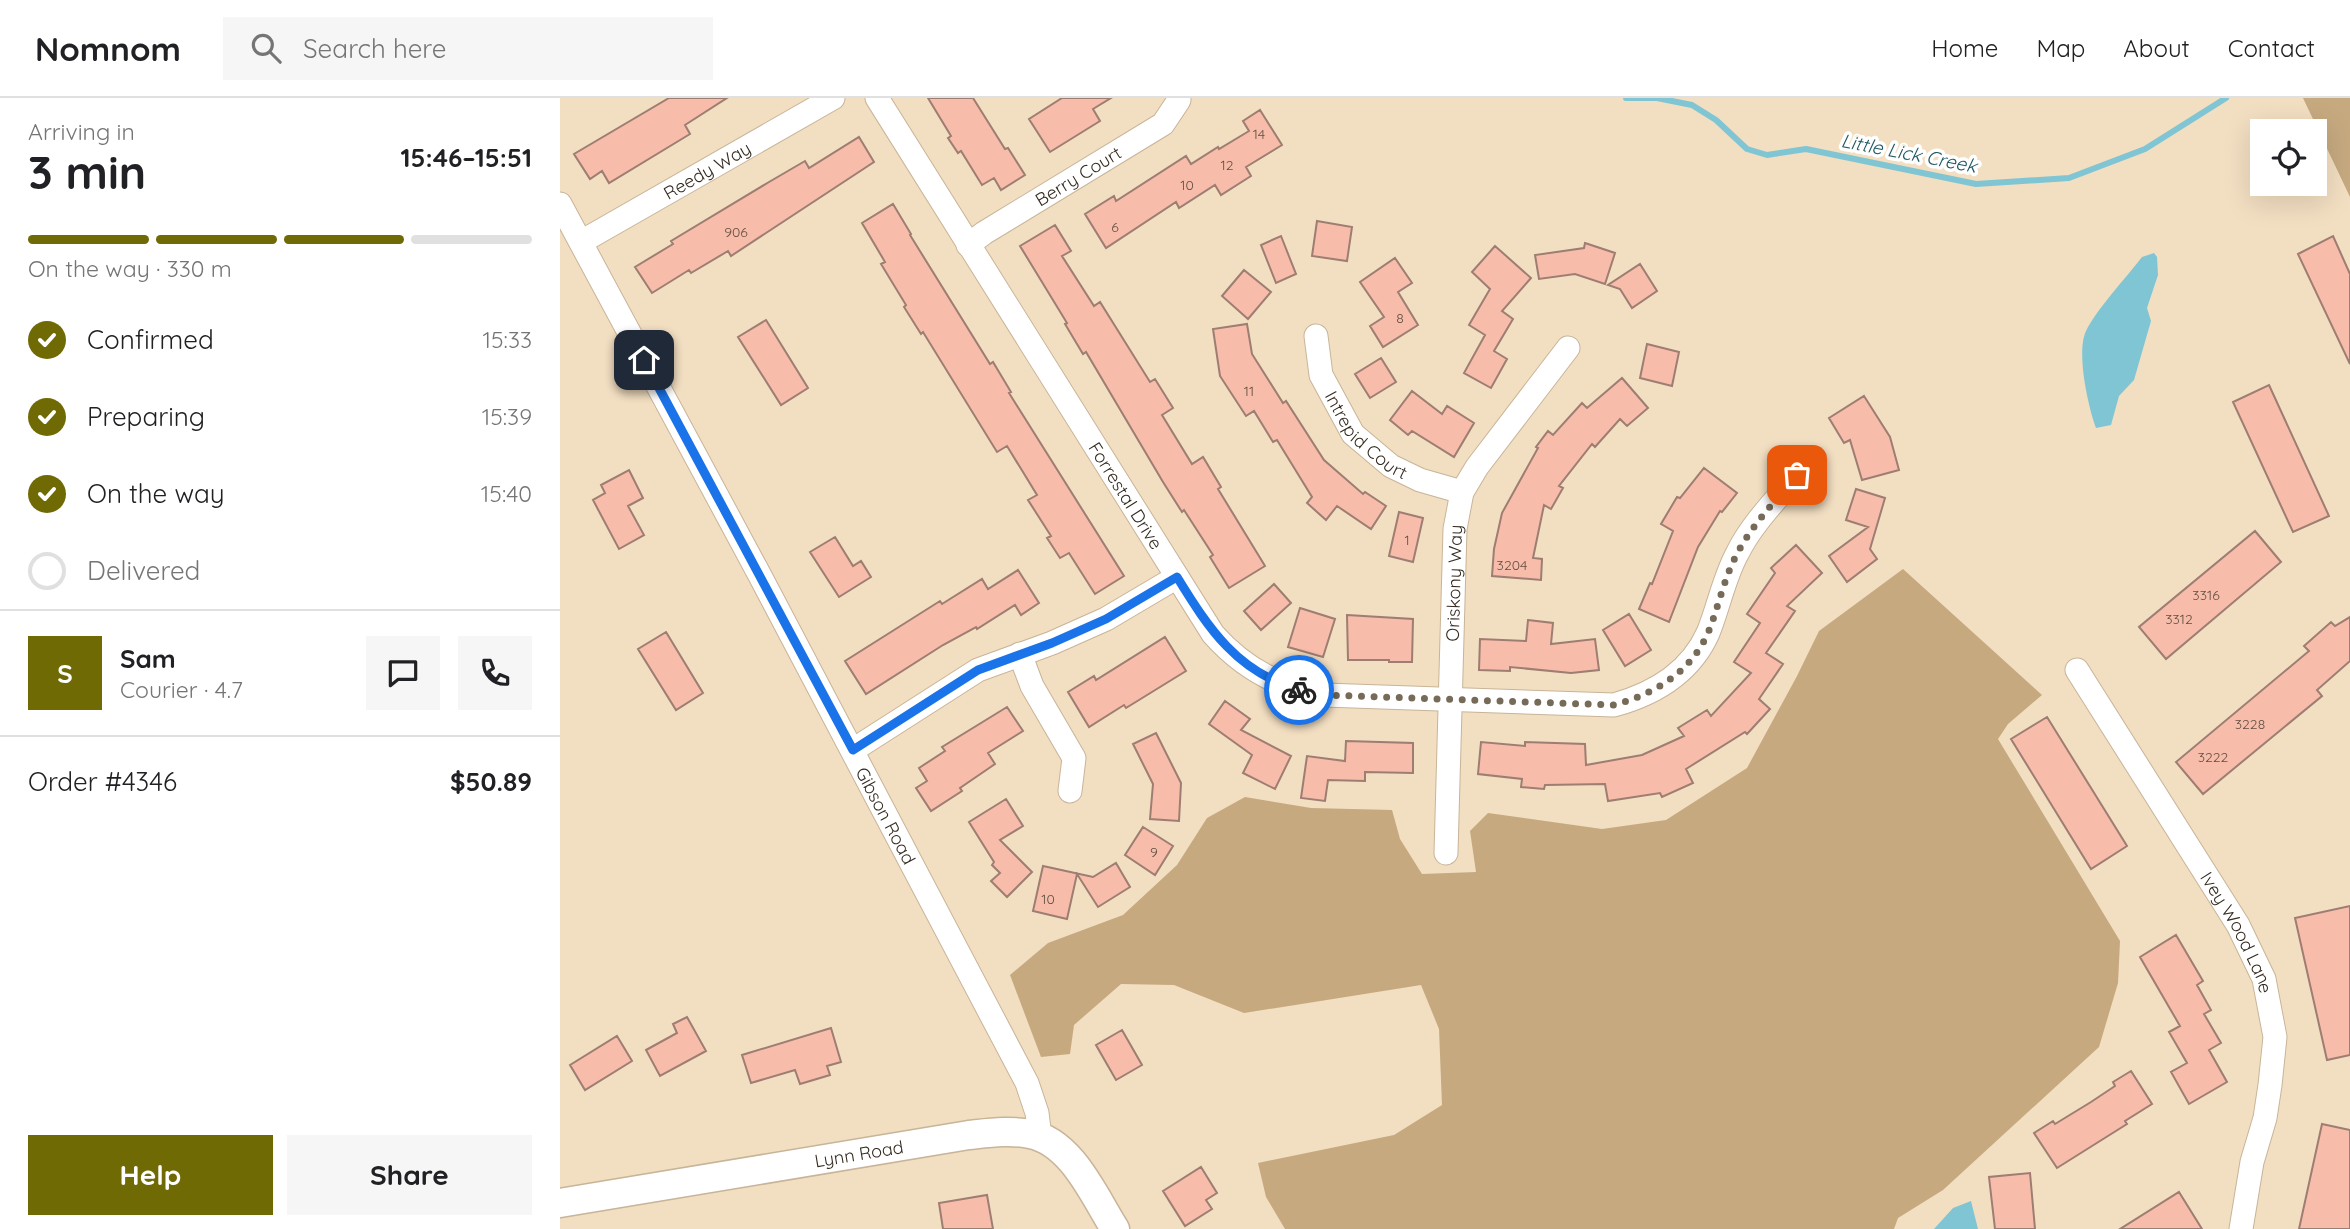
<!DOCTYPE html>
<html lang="en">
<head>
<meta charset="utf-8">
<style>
  body { margin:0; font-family:Quicksand,sans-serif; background:#f6f6f6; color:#202124; height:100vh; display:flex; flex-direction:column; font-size:26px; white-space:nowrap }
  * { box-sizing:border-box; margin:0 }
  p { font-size:23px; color:#757577 }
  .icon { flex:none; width:38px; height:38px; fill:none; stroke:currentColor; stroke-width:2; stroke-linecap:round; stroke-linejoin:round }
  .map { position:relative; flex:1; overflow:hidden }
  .sheet { display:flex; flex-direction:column; background:#fff; width:560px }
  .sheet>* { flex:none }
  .tools { position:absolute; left:1690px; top:21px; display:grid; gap:14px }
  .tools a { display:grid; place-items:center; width:77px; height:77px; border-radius:0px; background:#fff; box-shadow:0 7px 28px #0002; font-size:35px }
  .pin { position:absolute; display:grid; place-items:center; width:60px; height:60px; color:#fff; margin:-30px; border-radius:14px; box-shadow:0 4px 10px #0006 }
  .courier { position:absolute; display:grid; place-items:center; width:70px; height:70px; margin:-35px; border:5px solid #1a73e8; border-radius:50%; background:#fff; color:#222; box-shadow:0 2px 9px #0007 }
  .summary em { font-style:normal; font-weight:800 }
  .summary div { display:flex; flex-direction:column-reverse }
  .summary { display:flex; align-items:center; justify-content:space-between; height:119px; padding:0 28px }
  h1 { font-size:46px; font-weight:800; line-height:52px }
  .bar { display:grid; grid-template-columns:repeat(4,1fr); gap:10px 7px; align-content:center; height:84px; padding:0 28px }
  .bar i { height:9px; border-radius:5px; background:#e0e0e0 }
  .bar .active { background:#706a04 }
  .bar p { grid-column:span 4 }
  .line { display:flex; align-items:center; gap:18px; padding:0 28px; border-top:2px solid #e0e0e0 }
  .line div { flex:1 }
  .round { display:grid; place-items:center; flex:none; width:74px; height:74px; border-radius:0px; background:#f6f6f6 }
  ol { padding:0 28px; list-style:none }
  li { display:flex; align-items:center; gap:21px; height:77px }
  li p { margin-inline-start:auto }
  li .icon { padding:7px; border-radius:50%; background:#706a04; color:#fff; stroke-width:4 }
  li:last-child { color:#757577 }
  li i { width:38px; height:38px; border:4px solid #e0e0e0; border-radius:50% }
  .cta { display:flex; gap:14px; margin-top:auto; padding:14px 28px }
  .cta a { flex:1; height:80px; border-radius:0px; background:#706a04; color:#fff; font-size:28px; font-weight:800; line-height:80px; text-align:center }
  .cta a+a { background:#f6f6f6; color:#202124 }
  header { display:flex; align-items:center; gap:42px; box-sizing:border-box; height:98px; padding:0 35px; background:#fff; border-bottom:2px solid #e0e0e0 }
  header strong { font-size:33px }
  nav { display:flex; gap:38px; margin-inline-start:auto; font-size:24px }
  .search { width:490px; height:63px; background:#f6f6f6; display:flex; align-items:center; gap:18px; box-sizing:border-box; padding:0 24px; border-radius:0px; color:#757577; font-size:26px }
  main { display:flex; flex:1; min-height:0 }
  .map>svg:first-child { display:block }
  .green { fill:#c6a97f }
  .water { fill:#80c5d3 }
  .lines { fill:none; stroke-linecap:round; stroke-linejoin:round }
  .stream { stroke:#80c5d3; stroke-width:6 }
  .building { fill:#f7bdaa; stroke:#9e7d72; stroke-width:2 }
  .minor-casing { stroke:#c8b498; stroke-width:25 }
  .tertiary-casing { stroke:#c8b498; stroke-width:31 }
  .minor { stroke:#fff; stroke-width:23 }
  .tertiary { stroke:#fff; stroke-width:28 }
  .done { stroke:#766a58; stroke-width:7; stroke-dasharray:0 12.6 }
  .route { stroke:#1a73e8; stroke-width:9 }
  .labels { text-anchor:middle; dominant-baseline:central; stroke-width:7; stroke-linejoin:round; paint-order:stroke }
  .number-label { font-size:14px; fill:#645042 }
  .street-label { font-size:18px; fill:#332b20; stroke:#fff }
  .water-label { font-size:19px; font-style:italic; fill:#1e5863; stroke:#fff }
</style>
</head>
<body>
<header>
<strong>Nomnom</strong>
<div class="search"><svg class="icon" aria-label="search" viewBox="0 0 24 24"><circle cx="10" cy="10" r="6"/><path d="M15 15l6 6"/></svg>Search here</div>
<nav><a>Home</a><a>Map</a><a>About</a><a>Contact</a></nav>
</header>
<main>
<section class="sheet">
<div class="summary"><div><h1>3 min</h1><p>Arriving in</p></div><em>15:46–15:51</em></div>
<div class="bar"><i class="active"></i><i class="active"></i><i class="active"></i><i></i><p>On the way · 330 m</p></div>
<ol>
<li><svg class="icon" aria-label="check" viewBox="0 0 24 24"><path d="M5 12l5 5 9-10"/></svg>Confirmed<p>15:33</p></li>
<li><svg class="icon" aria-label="check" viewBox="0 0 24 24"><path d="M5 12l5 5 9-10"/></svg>Preparing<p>15:39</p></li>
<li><svg class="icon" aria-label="check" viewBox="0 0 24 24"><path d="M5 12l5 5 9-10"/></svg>On the way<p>15:40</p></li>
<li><i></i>Delivered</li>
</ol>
<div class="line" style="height:126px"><b class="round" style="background:#706a04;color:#fff">S</b><div><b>Sam</b><p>Courier · 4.7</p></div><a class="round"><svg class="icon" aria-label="chat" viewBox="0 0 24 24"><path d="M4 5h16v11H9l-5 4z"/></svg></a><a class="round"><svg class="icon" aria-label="phone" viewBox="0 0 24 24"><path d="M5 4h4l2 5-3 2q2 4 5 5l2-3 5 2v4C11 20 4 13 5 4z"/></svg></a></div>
<div class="line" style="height:91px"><div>Order #4346</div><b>$50.89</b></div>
<div class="cta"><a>Help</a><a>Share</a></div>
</section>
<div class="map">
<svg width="1790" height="1131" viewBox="0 0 1790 1131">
  <rect width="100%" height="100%" fill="#f2dec1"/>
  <!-- green -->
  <path class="green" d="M 1743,0 L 1790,0 L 1790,99 Z
    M 1343,471 L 1482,597 L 1448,626 L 1438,641 L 1560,843 L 1558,885 L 1539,949 L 1383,1092 L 1338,1120 L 1334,1131 L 725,1131 L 706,1099 L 698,1065 L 834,1037 L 882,1007 L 879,931 L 861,887 L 684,915 L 614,887 L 561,886 L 514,927 L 510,956 L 481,959 L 450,877 L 488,845 L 563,817 L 617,767 L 647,720 L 685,699 L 751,710 L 832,712 L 840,741 L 862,776 L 916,774 L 910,733 L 928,715 L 1042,731 L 1106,722 L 1187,670 L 1237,578 L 1259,533 Z"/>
  <!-- water -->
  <path class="water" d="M 1594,155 L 1597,159 L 1598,177 L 1587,210 L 1591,223 L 1574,282 L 1559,298 L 1551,327 L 1536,330 C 1528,308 1516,254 1526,233 C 1536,212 1566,180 1582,159 Z
    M 1411,1103 L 1418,1131 L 1374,1131 L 1393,1110 Z"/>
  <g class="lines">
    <!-- stream -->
    <path class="stream" d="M 1066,0 L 1097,0 L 1132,7 L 1156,22 L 1187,51 L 1207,57 L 1246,51 L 1416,86 L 1509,80 L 1585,51 L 1666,0"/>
  </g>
  <!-- building -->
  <path class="building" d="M 109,0 L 167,0 L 125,27 L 130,36 L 49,85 L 42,73 L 30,81 L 14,56 Z
    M 368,0 L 413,0 L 445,51 L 448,50 L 465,77 L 441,92 L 434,80 L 422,87 L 401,53 L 398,55 L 388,40 L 391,38 Z
    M 502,0 L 551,0 L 533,11 L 540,23 L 490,54 L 469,21 Z
    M 700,12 L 722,47 L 686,69 L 691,78 L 661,97 L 655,87 L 619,110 L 616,104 L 546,150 L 525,116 L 554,98 L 556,103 L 626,58 L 631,66 L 658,49 L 659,51 L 689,33 L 683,23 Z
    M 299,39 L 314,64 L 171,158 L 168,153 L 131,175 L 129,172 L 92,195 L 75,169 L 113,146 L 111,143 L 209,84 L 245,63 L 249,70 Z
    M 333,106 L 351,136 L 350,137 L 430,266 L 433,264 L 451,294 L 449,295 L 564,478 L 535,496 L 509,455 L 500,460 L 487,440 L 491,438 L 468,402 L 477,397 L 447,348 L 437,354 L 363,234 L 361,236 L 344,209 L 346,207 L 321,166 L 325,164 L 302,125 Z
    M 757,123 L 792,129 L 787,163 L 752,158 Z
    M 495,127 L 511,153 L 502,158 L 534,208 L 540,204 L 590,284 L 595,281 L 613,310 L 602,317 L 632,366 L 643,359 L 661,389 L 658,391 L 705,468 L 669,490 L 650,459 L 653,457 L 624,412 L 622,414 L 603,384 L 526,254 L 523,256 L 505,226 L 507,225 L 460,148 Z
    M 721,138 L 736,176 L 716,185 L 701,147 Z
    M 1773,138 L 1790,176 L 1790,266 L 1738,156 Z
    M 1025,145 L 1055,155 L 1045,186 L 1015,176 L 979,181 L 975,157 L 1024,150 Z
    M 935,148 L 971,180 L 942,213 L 953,221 L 934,253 L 947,261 L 931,290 L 904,275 L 925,237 L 909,227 L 930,191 L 912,174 Z
    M 835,160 L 852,185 L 838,194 L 858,227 L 823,249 L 810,228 L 824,219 L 800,184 Z
    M 1080,166 L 1097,193 L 1072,210 L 1060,191 L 1048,187 Z
    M 684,172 L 711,194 L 688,221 L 662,198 Z
    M 206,222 L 248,290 L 221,307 L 178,239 Z
    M 687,226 L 692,256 L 723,305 L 726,303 L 764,362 L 803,396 L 805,394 L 826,408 L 811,431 L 777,408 L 766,422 L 747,405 L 752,399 L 717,342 L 713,344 L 694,313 L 686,318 L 660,278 L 653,231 Z
    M 1087,246 L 1119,254 L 1112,288 L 1080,280 Z
    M 821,260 L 836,284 L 810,300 L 795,276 Z
    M 1062,280 L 1088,310 L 1067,328 L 1060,321 L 1035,349 L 1032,346 L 999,388 L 1003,390 L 991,411 L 984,407 L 973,460 L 982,461 L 981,482 L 932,478 L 934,451 L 942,415 L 978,350 L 976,349 L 988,333 L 993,337 L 1022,305 L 1027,310 Z
    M 1709,287 L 1769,418 L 1733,434 L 1673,304 Z
    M 852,293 L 882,316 L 887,308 L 914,325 L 894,359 L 852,333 L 848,337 L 830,322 Z
    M 1304,298 L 1330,339 L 1339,372 L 1302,382 L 1290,342 L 1284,345 L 1269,320 Z
    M 1144,370 L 1177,395 L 1162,414 L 1160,413 L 1138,449 L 1109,524 L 1079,511 L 1090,485 L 1092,486 L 1113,433 L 1101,426 L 1117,399 L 1120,400 Z
    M 69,372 L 83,400 L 68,408 L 84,437 L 59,451 L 33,402 L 45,395 L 41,387 Z
    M 1296,391 L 1325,400 L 1310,451 L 1317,461 L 1287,484 L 1269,458 L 1308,429 L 1286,422 Z
    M 839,414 L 863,420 L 853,464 L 829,458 Z
    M 1695,433 L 1721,464 L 1606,561 L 1579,529 Z
    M 275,439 L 293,468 L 301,463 L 311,479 L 279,499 L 250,454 Z
    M 1236,447 L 1262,475 L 1227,508 L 1235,513 L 1206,555 L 1223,566 L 1199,601 L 1210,611 L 1187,636 L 1185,634 L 1126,671 L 1133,685 L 1102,699 L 1100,695 L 1048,703 L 1045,686 L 985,687 L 984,691 L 961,689 L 962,681 L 918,676 L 921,644 L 965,648 L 965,644 L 1025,646 L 1026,667 L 1082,657 L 1124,638 L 1118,630 L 1147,612 L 1151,618 L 1191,575 L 1174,564 L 1200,525 L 1187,516 L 1215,475 L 1211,470 Z
    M 458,472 L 479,505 L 461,517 L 455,507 L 417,531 L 416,529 L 383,547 L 306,596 L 285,563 L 380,503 L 382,506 L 422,481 L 428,491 Z
    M 714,486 L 731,505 L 701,532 L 684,513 Z
    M 740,510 L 775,521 L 763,559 L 728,549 Z
    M 1069,516 L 1091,552 L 1065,568 L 1043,532 Z
    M 787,517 L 853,521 L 852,564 L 829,564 L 829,562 L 788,562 Z
    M 1790,519 L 1790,563 L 1757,592 L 1762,598 L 1643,696 L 1616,664 L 1749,553 L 1744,548 L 1771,524 L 1775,528 Z
    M 968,522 L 993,525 L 991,546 L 1035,541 L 1039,572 L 1011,575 L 950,569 L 950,573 L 919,572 L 920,541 L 966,543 Z
    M 106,534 L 143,595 L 116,612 L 78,551 Z
    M 605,539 L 626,573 L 566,610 L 564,607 L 529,629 L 508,594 L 534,578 L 536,582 Z
    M 665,603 L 690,621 L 681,632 L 731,658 L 715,691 L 683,675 L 692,657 L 649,626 Z
    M 447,609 L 463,633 L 428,655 L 435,666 L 400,690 L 402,693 L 371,713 L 356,690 L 367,683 L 359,670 L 385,653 L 382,649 Z
    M 1487,619 L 1567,748 L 1531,771 L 1451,641 Z
    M 596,635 L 621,685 L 619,723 L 590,721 L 593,686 L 573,646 Z
    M 786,643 L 853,645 L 853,675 L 805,674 L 805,683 L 768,682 L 765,703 L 741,700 L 747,658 L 785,663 Z
    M 446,701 L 463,728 L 440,742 L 472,774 L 447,799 L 431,783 L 440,775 L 432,767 L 434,764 L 409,724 Z
    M 583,729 L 613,748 L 595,777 L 565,757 Z
    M 556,765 L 570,789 L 538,809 L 517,776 L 507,821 L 473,813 L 483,768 L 533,779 Z
    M 1790,808 L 1790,957 L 1767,962 L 1735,820 Z
    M 1616,837 L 1643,883 L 1637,887 L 1651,912 L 1644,916 L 1661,945 L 1649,952 L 1667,984 L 1629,1006 L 1611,974 L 1627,965 L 1609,934 L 1620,928 L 1580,859 Z
    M 127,919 L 146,953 L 100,978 L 86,952 L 117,935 L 113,926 Z
    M 271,930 L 281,964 L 267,968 L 270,977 L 240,986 L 235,972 L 191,985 L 182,957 Z
    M 562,932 L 582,967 L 556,982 L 536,947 Z
    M 57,938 L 72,963 L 25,992 L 10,967 Z
    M 1571,973 L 1592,1006 L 1565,1023 L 1567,1026 L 1497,1070 L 1474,1035 L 1493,1023 L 1495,1026 L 1531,1004 L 1555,988 L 1553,984 Z
    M 1762,1026 L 1790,1032 L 1790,1131 L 1739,1131 Z
    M 641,1069 L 657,1095 L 646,1102 L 652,1111 L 625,1128 L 603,1093 Z
    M 1470,1075 L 1475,1131 L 1435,1131 L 1429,1079 Z
    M 1619,1094 L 1642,1131 L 1560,1131 Z
    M 427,1097 L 433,1131 L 383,1131 L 379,1105 Z"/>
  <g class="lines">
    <defs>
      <g id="minor">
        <path id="s1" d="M 317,0 L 653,536 C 683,570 719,590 764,597 L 1054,607 C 1094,596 1130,575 1148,535 C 1159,508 1164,479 1178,454 C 1192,426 1216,402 1237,377"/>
        <path id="s2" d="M 0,106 L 198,474 L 467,985 L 477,1015 L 480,1039"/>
        <path id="s3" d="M 21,144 L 273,0"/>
        <path id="s4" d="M 408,147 L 424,135 L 603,26 L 619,2"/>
        <path id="s5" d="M 756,238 L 761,277 L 793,336 L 831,368 L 860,382 L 902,394"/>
        <path d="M 460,556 L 472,588 L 514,660 L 510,693"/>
        <path id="s6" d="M 1517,572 L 1678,827 L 1704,881 L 1715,939 L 1710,987 L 1705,1020 L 1692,1064 L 1681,1131"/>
        <path d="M 293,652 L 418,572 L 492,545 L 546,521 L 617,479"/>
        <path id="s7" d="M 886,755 L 895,431 L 902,394 L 917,369 L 1008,250"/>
      </g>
      <g id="tertiary">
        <path id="s8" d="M 0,1105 L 409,1037 C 429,1035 450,1032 470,1036 C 512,1044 534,1098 555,1131"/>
      </g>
    </defs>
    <!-- minor casing -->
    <use href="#minor" class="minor-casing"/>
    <!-- tertiary casing -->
    <use href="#tertiary" class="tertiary-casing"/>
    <!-- minor -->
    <use href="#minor" class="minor"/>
    <!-- tertiary -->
    <use href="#tertiary" class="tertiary"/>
  </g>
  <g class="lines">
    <!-- done -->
    <path class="done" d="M 739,592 L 764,597 L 1054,607 C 1094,596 1130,575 1148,535 C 1159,508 1164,479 1178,454 C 1193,426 1216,402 1237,377"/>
    <!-- route -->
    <path class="route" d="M 84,262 L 293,652 L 418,572 L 492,545 L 546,521 L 617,479 C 649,531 677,574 739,592"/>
  </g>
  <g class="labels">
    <!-- number labels -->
    <g class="number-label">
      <text x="699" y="36">14</text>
      <text x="667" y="67">12</text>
      <text x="627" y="87">10</text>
      <text x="555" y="129">6</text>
      <text x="176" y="134">906</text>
      <text x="840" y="220">8</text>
      <text x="689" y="293">11</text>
      <text x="847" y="442">1</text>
      <text x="952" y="467">3204</text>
      <text x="1646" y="497">3316</text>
      <text x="1619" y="521">3312</text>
      <text x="1690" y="626">3228</text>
      <text x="1653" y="659">3222</text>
      <text x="594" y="754">9</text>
      <text x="488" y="801">10</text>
    </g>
    <!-- street labels -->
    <g class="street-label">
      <text stroke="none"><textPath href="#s3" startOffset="145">Reedy Way</textPath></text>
      <text stroke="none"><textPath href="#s4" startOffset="130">Berry Court</textPath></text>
      <text stroke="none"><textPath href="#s5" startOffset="116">Intrepid Court</textPath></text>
      <text stroke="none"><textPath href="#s1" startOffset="469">Forrestal Drive</textPath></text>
      <text stroke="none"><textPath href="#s7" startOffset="270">Oriskony Way</textPath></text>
      <text stroke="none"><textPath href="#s2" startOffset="693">Gibson Road</textPath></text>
      <text stroke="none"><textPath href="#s6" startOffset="308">Ivey Wood Lane</textPath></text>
      <text stroke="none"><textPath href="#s8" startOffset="303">Lynn Road</textPath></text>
    </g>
    <!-- water labels -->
    <g class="water-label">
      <text transform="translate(1349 55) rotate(11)">Little Lick Creek</text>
    </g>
  </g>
</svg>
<div class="tools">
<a><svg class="icon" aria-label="locate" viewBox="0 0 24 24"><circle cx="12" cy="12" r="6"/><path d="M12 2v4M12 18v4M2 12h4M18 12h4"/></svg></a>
</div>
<div class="pin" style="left:1237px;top:377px;background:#ea580c"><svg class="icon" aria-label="bag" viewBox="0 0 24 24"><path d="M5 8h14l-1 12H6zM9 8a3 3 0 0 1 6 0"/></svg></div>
<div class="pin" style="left:84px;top:262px;background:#1f2937"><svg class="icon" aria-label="home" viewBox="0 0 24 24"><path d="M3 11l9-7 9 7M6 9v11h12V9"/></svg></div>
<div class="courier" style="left:739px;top:592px"><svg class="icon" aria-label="bike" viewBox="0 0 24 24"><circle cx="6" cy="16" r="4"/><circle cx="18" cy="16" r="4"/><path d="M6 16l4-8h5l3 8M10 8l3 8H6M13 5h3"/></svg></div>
</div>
</main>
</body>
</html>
